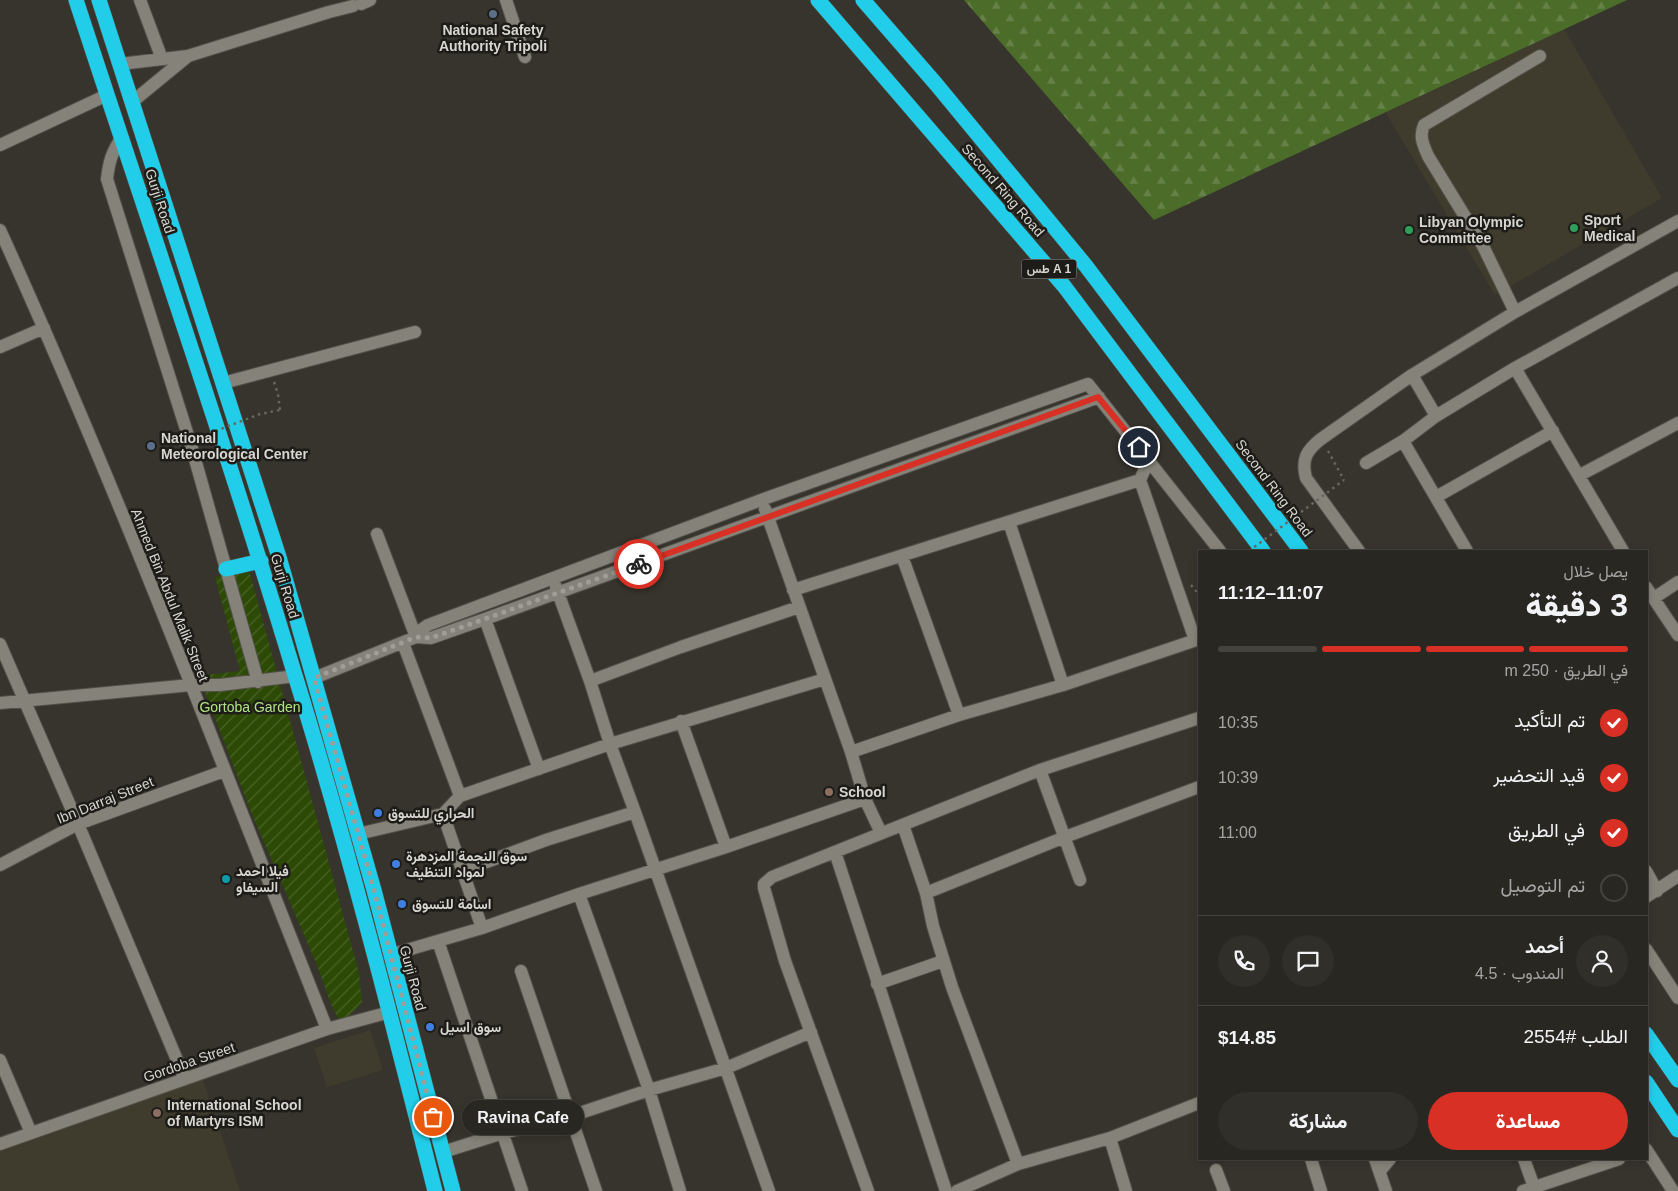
<!DOCTYPE html>
<html lang="ar">
<head>
<meta charset="utf-8">
<style>
  body { margin:0; font-family:Helvetica,Vazirmatn,sans-serif; background:#302f2a; color:#f1f3f6; direction:rtl; height:100vh; display:flex; flex-direction:column; font-size:19px; white-space:nowrap }
  * { box-sizing:border-box; margin:0 }
  p { font-size:16px; color:#a5a5a5 }
  .icon { flex:none; width:28px; height:28px; fill:none; stroke:currentColor; stroke-width:2; stroke-linecap:round; stroke-linejoin:round }
  .map { position:relative; flex:1; overflow:hidden; direction:ltr }
  .side { position:absolute; left:1198px; top:550px; width:450px; height:610px; display:flex; flex-direction:column; background:#282721; border-radius:0px; box-shadow:0 2px 8px #0003,0 0 0 1px #44443f; direction:rtl }
  .side>* { flex:none }
  .pin { position:absolute; display:grid; place-items:center; width:42px; height:42px; color:#fff; margin:-21px; border:2px solid #fff; border-radius:50%; box-shadow:0 1px 5px #0007 }
  .courier { position:absolute; display:grid; place-items:center; width:50px; height:50px; margin:-25px; border:4px solid #d93025; border-radius:50%; background:#fff; color:#222; box-shadow:0 1px 6px #0007 }
  .bubble { position:absolute; height:35px; border-radius:18px; background:#282721; box-shadow:0 2px 8px #0003,0 0 0 1px #44443f; font-size:16px; font-weight:800; line-height:35px; text-align:center; direction:rtl }
  .headline em { font-style:normal; font-weight:800 }
  .headline div { display:flex; flex-direction:column-reverse }
  .headline { display:flex; align-items:center; justify-content:space-between; height:85px; padding:0 20px }
  h1 { font-size:32px; font-weight:800; line-height:38px }
  .bar { display:grid; grid-template-columns:repeat(4,1fr); gap:8px 5px; align-content:center; height:60px; padding:0 20px }
  .bar i { height:6px; border-radius:4px; background:#44443f }
  .bar .active { background:#d93025 }
  .bar p { grid-column:span 4 }
  .line { display:flex; align-items:center; gap:12px; padding:0 20px; border-top:1px solid #44443f }
  .line div { flex:1 }
  .round { display:grid; place-items:center; flex:none; width:52px; height:52px; border-radius:26px; background:#302f2a }
  ol { padding:0 20px; list-style:none }
  li { display:flex; align-items:center; gap:15px; height:55px }
  li p { margin-inline-start:auto }
  li .icon { padding:5px; border-radius:50%; background:#d93025; color:#fff; stroke-width:4 }
  li:last-child { color:#a5a5a5 }
  li i { width:28px; height:28px; border:2px solid #44443f; border-radius:50% }
  .primary-button { display:flex; gap:10px; margin-top:auto; padding:10px 20px }
  .primary-button a { flex:1; height:58px; border-radius:30px; background:#d93025; color:#fff; font-size:20px; font-weight:800; line-height:58px; text-align:center }
  .primary-button a+a { background:#302f2a; color:#f1f3f6 }
  .map>svg:first-child { display:block }
  .built { fill:#403c2d }
  .forest { fill:url(#forest-firs) }
  .garden { fill:url(#garden-furrows) }
  .lines { fill:none; stroke-linecap:round; stroke-linejoin:round }
  .minor-casing { stroke:#525049; stroke-width:14 }
  .highway-casing { stroke:#525049; stroke-width:16 }
  .path { stroke:#68665f; stroke-width:2.5; stroke-dasharray:2.5 4; stroke-linecap:butt }
  .minor { stroke:#858379; stroke-width:12 }
  .highway { stroke:#21cde8; stroke-width:15 }
  .path-bridge { stroke:#68665f; stroke-width:2.5; stroke-dasharray:2.5 4; stroke-linecap:butt }
  .done { stroke:#9f9d97; stroke-width:5; stroke-dasharray:0 9 }
  .route { stroke:#d93025; stroke-width:6 }
  .service-dot { fill:#5c6f8a; stroke:#1d1c18; stroke-width:2 }
  .leisure-dot { fill:#2e9e5b; stroke:#1d1c18; stroke-width:2 }
  .education-dot { fill:#8d6e63; stroke:#1d1c18; stroke-width:2 }
  .shop-dot { fill:#3f7fe0; stroke:#1d1c18; stroke-width:2 }
  .culture-dot { fill:#0f9aa8; stroke:#1d1c18; stroke-width:2 }
  .labels { text-anchor:middle; dominant-baseline:central; stroke-width:5; stroke-linejoin:round; paint-order:stroke }
  .shield { fill:#1d1c18; stroke:#9f9e99; stroke-width:1 }
  .shield-label { font-size:12px; font-weight:bold; fill:#d7d6d0 }
  .poi-label { font-size:14px; font-weight:bold; fill:#d7d6d0; stroke:#1d1c18; text-anchor:start }
  .street-label { font-size:14px; fill:#d7d6d0; stroke:#1d1c18 }
  .park-label { font-size:14px; fill:#b1e284; stroke:#1d1c18 }
</style>
</head>
<body>
<div class="map">
<svg width="1678" height="1191" viewBox="0 0 1678 1191">
  <defs>
    <pattern id="forest-firs" width="22" height="20" patternUnits="userSpaceOnUse" patternTransform="scale(1.25)"><rect width="22" height="20" fill="#4c6d2a"/><path d="M5 1l3.5 6h-7zM16 11l3.5 6h-7z" fill="#658148"/></pattern>
    <pattern id="garden-furrows" width="10" height="10" patternUnits="userSpaceOnUse" patternTransform="scale(1.25)"><rect width="10" height="10" fill="#2c4a05"/><path d="M-1 1l2-2M0 10L10 0M9 11l2-2" fill="none" stroke="#4a6328"/></pattern>
  </defs>
  <rect width="100%" height="100%" fill="#36342c"/>
  <!-- built -->
  <path class="built" d="M 1564,29 L 1662,198 L 1495,295 L 1386,113 Z
    M 370,1030 L 383,1070 L 327,1087 L 314,1048 Z
    M 202,1078 L 240,1191 L 0,1191 L 0,1148 Z"/>
  <!-- forest -->
  <path class="forest" d="M 964,0 L 1627,0 L 1154,220 Z"/>
  <!-- garden -->
  <path class="garden" d="M 245,569 L 250,574 L 359,973 L 362,1002 L 348,1017 L 342,1021 L 338,1018 L 331,1004 L 317,965 L 251,812 L 199,676 L 240,671 L 215,577 Z"/>
  <g class="lines">
    <defs>
      <path id="minor" d="M 140,0 L 162,59
        M 506,0 L 525,57
        M 361,4 L 370,0
        M 120,64 L 188,56 L 329,12 L 353,6
        M 132,102 L 188,56
        M 122,137 C 112,152 109,161 107,179 L 191,445 L 258,682
        M 0,145 L 107,95
        M 0,230 C 119,492 221,762 327,1029
        M 1515,312 L 1483,246 L 1428,156 C 1423,144 1419,137 1424,125 L 1540,56
        M 0,347 L 44,328
        M 1515,368 L 1623,551
        M 1412,375 L 1436,416
        M 223,383 L 415,332
        M 1403,441 L 1467,551
        M 1366,463 L 1403,441 L 1436,416 L 1515,368 L 1678,278
        M 1580,475 L 1678,423
        M 1140,480 L 1195,640
        M 1436,497 L 1553,431
        M 765,509 L 851,752 L 865,799 L 881,833
        M 1009,522 L 1063,685
        M 377,534 L 416,637
        M 1359,551 L 1306,478 C 1301,459 1307,450 1321,439 L 1412,375 L 1515,312 L 1678,221
        M 902,556 L 959,715
        M 556,587 L 590,681 L 610,744 L 635,812 L 769,1191
        M 1646,587 L 1678,635
        M 793,590 L 1140,480 L 1149,460
        M 1654,598 L 1678,582
        M 485,619 L 539,769
        M 416,637 L 421,630 L 428,625 L 761,500 L 1088,384 L 1220,551
        M 403,643 L 460,796
        M 0,644 L 78,824 L 185,1079
        M 314,678 L 416,637 L 431,638 L 485,619 L 1099,397
        M 590,681 L 681,647 L 799,607
        M 0,703 L 191,685 L 220,685 L 296,676
        M 681,721 L 726,847
        M 851,752 L 959,715 L 1063,685 L 1199,639
        M 1040,770 L 1080,880
        M 443,814 L 482,928
        M 903,825 L 926,893 L 933,926 L 952,987 L 1018,1164
        M 358,834 L 443,814 L 460,796 L 610,744 L 825,679
        M 835,852 L 946,1191
        M 0,865 L 78,824 L 224,771
        M 462,871 L 546,840 L 635,812
        M 1646,871 L 1657,891
        M 926,893 L 1065,837 L 1199,787
        M 579,894 L 649,1090 L 680,1191
        M 1646,897 L 1678,876
        M 438,941 L 522,1191
        M 1646,949 L 1678,998
        M 390,955 L 482,928 L 579,894 L 726,847 L 865,799
        M 521,971 L 596,1191
        M 877,984 L 943,961
        M 0,1060 L 31,1133
        M 1110,1138 L 1126,1191
        M 0,1144 L 327,1029 L 390,1012
        M 1646,1149 L 1673,1191
        M 443,1152 L 503,1133 L 571,1116 L 649,1090 L 726,1068 L 811,1032
        M 1311,1159 L 1321,1191
        M 1375,1159 L 1386,1191
        M 1524,1159 L 1534,1187
        M 1216,1170 L 1224,1191
        M 1380,1171 L 1390,1159
        M 868,1191 L 785,961 L 764,888 L 764,884 L 772,877 L 1040,770 L 1199,718
        M 957,1191 L 1018,1164 L 1110,1138 L 1199,1103
        M 1523,1191 L 1619,1159"/>
      <path id="highway" d="M 76,0 C 149,224 226,446 294,672 C 347,843 391,1017 435,1191
        M 99,0 L 279,557 L 374,890 L 453,1191
        M 818,0 L 1064,286 L 1263,551
        M 863,0 L 936,84 L 1086,266 L 1301,551
        M 226,569 L 261,561
        M 1646,1034 L 1678,1080
        M 1646,1082 L 1678,1130"/>
    </defs>
    <!-- minor casing -->
    <use href="#minor" class="minor-casing"/>
    <!-- highway casing -->
    <use href="#highway" class="highway-casing"/>
    <!-- path -->
    <path class="path" d="M 274,382 L 278,394 L 280,410
      M 1328,451 L 1344,480
      M 1191,585 L 1196,591 L 1199,589"/>
    <!-- minor -->
    <use href="#minor" class="minor"/>
    <!-- highway -->
    <use href="#highway" class="highway"/>
    <!-- path-bridge -->
    <path class="path-bridge" d="M 179,445 L 260,414 L 280,410
      M 1249,551 L 1344,480"/>
  </g>
  <g class="lines">
    <!-- done -->
    <path class="done" d="M 433,1117 L 374,890 L 314,678 L 416,637 L 431,638 L 639,564"/>
    <!-- route -->
    <path class="route" d="M 639,564 L 1098,397 L 1139,447"/>
  </g>
  <!-- markers -->
  <g class="service-dot">
    <circle cx="493" cy="14" r="5"/>
    <circle cx="151" cy="446" r="5"/>
  </g>
  <g class="leisure-dot">
    <circle cx="1574" cy="228" r="5"/>
    <circle cx="1409" cy="230" r="5"/>
  </g>
  <g class="education-dot">
    <circle cx="829" cy="792" r="5"/>
    <circle cx="157" cy="1113" r="5"/>
  </g>
  <g class="shop-dot">
    <circle cx="378" cy="813" r="5"/>
    <circle cx="396" cy="864" r="5"/>
    <circle cx="402" cy="904" r="5"/>
    <circle cx="430" cy="1027" r="5"/>
  </g>
  <circle class="culture-dot" cx="226" cy="879" r="5"/>
  <g class="labels">
    <!-- shield labels -->
    <rect class="shield" x="1021.5" y="259.5" width="55" height="19" rx="4"/>
    <g class="shield-label">
      <text x="1049" y="269">طس A 1</text>
    </g>
    <!-- poi labels -->
    <g class="poi-label">
      <text x="493" y="30" text-anchor="middle">National Safety<tspan x="493" dy="16">Authority Tripoli</tspan></text>
      <text x="1584" y="220">Sport<tspan x="1584" dy="16">Medical</tspan></text>
      <text x="1419" y="222">Libyan Olympic<tspan x="1419" dy="16">Committee</tspan></text>
      <text x="161" y="438">National<tspan x="161" dy="16">Meteorological Center</tspan></text>
      <text x="839" y="792">School</text>
      <text x="388" y="813">الحراري للتسوق</text>
      <text x="406" y="856">سوق النجمة المزدهرة<tspan x="406" dy="16">لمواد التنظيف</tspan></text>
      <text x="236" y="871">فيلا احمد<tspan x="236" dy="16">السيفاو</tspan></text>
      <text x="412" y="904">اسامة للتسوق</text>
      <text x="440" y="1027">سوق اسيل</text>
      <text x="167" y="1105">International School<tspan x="167" dy="16">of Martyrs ISM</tspan></text>
    </g>
    <!-- street labels -->
    <g class="street-label">
      <text transform="translate(1003 190) rotate(49)">Second Ring Road</text>
      <text transform="translate(160 201) rotate(72)">Gurji Road</text>
      <text transform="translate(1274 488) rotate(53)">Second Ring Road</text>
      <text transform="translate(285 586) rotate(73)">Gurji Road</text>
      <text transform="translate(170 595) rotate(68)">Ahmed Bin Abdul Malik Street</text>
      <text transform="translate(105 800) rotate(-22)">Ibn Darraj Street</text>
      <text transform="translate(413 978) rotate(75)">Gurji Road</text>
      <text transform="translate(189 1062) rotate(-19)">Gordoba Street</text>
    </g>
    <!-- park labels -->
    <g class="park-label">
      <text x="250" y="707">Gortoba Garden</text>
    </g>
  </g>
</svg>
<div class="pin" style="left:433px;top:1117px;background:#ea580c"><svg class="icon" aria-label="bag" viewBox="0 0 24 24"><path d="M5 8h14l-1 12H6zM9 8a3 3 0 0 1 6 0"/></svg></div>
<div class="pin" style="left:1139px;top:447px;background:#1f2937"><svg class="icon" aria-label="home" viewBox="0 0 24 24"><path d="M3 11l9-7 9 7M6 9v11h12V9"/></svg></div>
<div class="courier" style="left:639px;top:564px"><svg class="icon" aria-label="bike" viewBox="0 0 24 24"><circle cx="6" cy="16" r="4"/><circle cx="18" cy="16" r="4"/><path d="M6 16l4-8h5l3 8M10 8l3 8H6M13 5h3"/></svg></div>
<div class="bubble" style="left:462px;top:1100px;width:122px">Ravina Cafe</div>
<section class="side">
<div class="headline"><div><h1>3 دقيقة</h1><p>يصل خلال</p></div><em>11:07–11:12</em></div>
<div class="bar"><i class="active"></i><i class="active"></i><i class="active"></i><i></i><p>في الطريق · 250 m</p></div>
<ol>
<li><svg class="icon" aria-label="check" viewBox="0 0 24 24"><path d="M5 12l5 5 9-10"/></svg>تم التأكيد<p>10:35</p></li>
<li><svg class="icon" aria-label="check" viewBox="0 0 24 24"><path d="M5 12l5 5 9-10"/></svg>قيد التحضير<p>10:39</p></li>
<li><svg class="icon" aria-label="check" viewBox="0 0 24 24"><path d="M5 12l5 5 9-10"/></svg>في الطريق<p>11:00</p></li>
<li><i></i>تم التوصيل</li>
</ol>
<div class="line" style="height:90px"><a class="round"><svg class="icon" aria-label="person" viewBox="0 0 24 24"><circle cx="12" cy="8" r="4"/><path d="M4 21q1-7 8-7t8 7"/></svg></a><div><b>أحمد</b><p>المندوب · 4.5</p></div><a class="round"><svg class="icon" aria-label="chat" viewBox="0 0 24 24"><path d="M4 5h16v11H9l-5 4z"/></svg></a><a class="round"><svg class="icon" aria-label="phone" viewBox="0 0 24 24"><path d="M5 4h4l2 5-3 2q2 4 5 5l2-3 5 2v4C11 20 4 13 5 4z"/></svg></a></div>
<div class="line" style="height:65px"><div>الطلب #2554</div><b>$14.85</b></div>
<div class="primary-button"><a>مساعدة</a><a>مشاركة</a></div>
</section>
</div>
</body>
</html>
